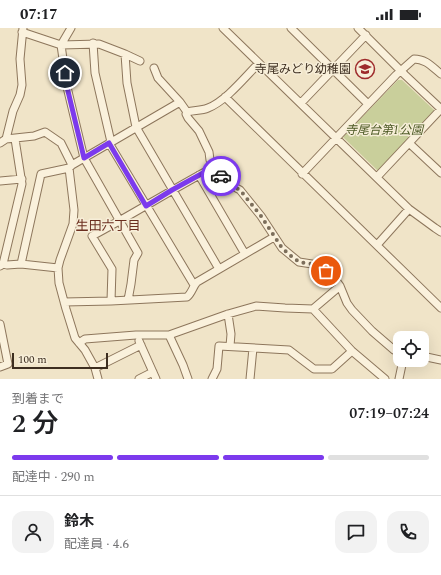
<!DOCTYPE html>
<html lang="ja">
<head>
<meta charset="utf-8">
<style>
  body { margin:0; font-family:Spectral,"Noto Sans JP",serif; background:#f2f2f2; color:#202124; height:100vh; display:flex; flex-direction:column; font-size:15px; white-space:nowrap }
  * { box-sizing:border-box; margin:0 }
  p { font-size:13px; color:#757577 }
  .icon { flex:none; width:22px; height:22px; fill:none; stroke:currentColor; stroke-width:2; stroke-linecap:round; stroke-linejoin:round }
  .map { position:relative; height:351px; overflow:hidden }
  .drawer { display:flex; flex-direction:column; background:#fff; flex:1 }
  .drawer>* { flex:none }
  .fabs { position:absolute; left:393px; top:303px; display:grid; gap:8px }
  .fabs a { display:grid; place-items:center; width:36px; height:36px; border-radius:8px; background:#fff; box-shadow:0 4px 16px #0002; font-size:20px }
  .scale { position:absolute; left:12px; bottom:10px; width:96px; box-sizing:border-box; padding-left:4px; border:2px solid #3d2e20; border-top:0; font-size:11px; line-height:14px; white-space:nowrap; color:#3d2e20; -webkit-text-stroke:3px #f7eed8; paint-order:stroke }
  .pin { position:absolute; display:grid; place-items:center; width:34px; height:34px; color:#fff; margin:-17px; border:2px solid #fff; border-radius:50%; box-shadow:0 1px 4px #0007 }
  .courier { position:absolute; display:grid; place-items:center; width:40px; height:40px; margin:-20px; border:3px solid #7c3aed; border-radius:50%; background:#fff; color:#222; box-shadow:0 1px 5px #0007 }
  .headline em { font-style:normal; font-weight:600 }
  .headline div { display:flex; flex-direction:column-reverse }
  .headline { display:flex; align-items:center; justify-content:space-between; height:68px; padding:0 12px }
  h1 { font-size:26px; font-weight:600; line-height:30px }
  .bar { display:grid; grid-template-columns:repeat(4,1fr); gap:6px 4px; align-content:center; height:48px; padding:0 12px }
  .bar i { height:5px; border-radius:3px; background:#e0e0e0 }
  .bar .active { background:#7c3aed }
  .bar p { grid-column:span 4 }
  .line { display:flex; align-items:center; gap:10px; padding:0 12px; border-top:1px solid #e0e0e0 }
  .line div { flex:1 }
  .round { display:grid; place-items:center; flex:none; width:42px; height:42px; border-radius:12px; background:#f2f2f2 }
  .status { display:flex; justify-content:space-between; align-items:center; height:28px; padding:0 20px; background:#fff; direction:ltr }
  .status svg { height:11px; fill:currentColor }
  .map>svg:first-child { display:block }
  .green { fill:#c9cf9b }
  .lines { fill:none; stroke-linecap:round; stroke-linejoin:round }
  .minor-casing { stroke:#8d765c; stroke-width:9 }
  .minor { stroke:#faf1dc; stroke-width:7 }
  .done { stroke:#7c6e5b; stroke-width:4; stroke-dasharray:0 7.2 }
  .route { stroke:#7c3aed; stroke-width:5 }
  .labels { text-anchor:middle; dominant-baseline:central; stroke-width:3; stroke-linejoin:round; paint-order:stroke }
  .poi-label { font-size:12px; fill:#3d2e20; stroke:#f7eed8; text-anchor:end }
  .park-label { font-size:12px; font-style:italic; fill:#4d5a26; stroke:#f7eed8 }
  .neighbourhood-label { font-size:13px; fill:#6b2e1e; stroke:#f7eed8 }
</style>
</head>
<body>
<div class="status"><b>07:17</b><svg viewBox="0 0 49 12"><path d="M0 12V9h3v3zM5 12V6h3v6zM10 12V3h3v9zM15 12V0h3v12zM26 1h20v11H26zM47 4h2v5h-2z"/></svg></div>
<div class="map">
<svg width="441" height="351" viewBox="0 0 441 351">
  <rect width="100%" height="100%" fill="#f0e4c8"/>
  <!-- green -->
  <path class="green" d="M 398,52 L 402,52 L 434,82 L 434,85 L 379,142 L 377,142 L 343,109 Z"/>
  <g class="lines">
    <defs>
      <path id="minor" d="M 71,0 L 61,17 L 67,59 L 84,130 L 138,225 L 134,232 L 131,256 L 128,272
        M 223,0 L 409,181 L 435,200 L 441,204
        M 291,0 L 368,76
        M 358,0 L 405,47 L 441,81 L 377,149
        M 22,4 L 61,17 L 99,16 L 125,26 L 140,33
        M 93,15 L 95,45 L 111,114
        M 125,26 L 127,55 L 136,99 L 219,241
        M 154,40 L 158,50 L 180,74 L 187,84 L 186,86 L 188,90 L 199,103 L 209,124 L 210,132 L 214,139 L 225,154 L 240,162 L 261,188 L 282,220 L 299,234 L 312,236 L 326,243 L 332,247 L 340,258 L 347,275 L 352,282 L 372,303 L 394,322 L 400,323
        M 225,69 L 441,280
        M 301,75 L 366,7
        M 187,84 C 194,82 201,83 208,80 C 226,73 245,49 259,35
        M 6,111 L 13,83 L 20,67 L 22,57 L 20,31 L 23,0
        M 0,115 L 6,111 L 34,108 L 45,104 L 61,115 L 72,137
        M 109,115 L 194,257
        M 409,115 L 441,145
        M 69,140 L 74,182 L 73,196 L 60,232 L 58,240 L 59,255 L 66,281 L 75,310 L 85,322 L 95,340 L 98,351
        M 302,146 L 396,47 L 414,31 C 426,31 432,39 441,46
        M 199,147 L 245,226
        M 0,153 L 22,151
        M 377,217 L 409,181
        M 3,236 L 7,237 L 21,236 L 58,240
        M 21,236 L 41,146 L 69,140 L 72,137 L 180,74
        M 0,238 L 3,236 L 22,156 L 15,111
        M 111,273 L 112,241 L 92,208 C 133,186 173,161 214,139
        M 64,274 L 111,273 L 187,269 C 192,265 193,258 197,254 L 274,209
        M 313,281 L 352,323 L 385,351
        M 228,286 L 231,306 L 230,318
        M 0,296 L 8,336 L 0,339
        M 169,307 L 183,337 L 188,351
        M 139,313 L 156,351
        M 79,315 L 85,311 L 136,307 L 169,307 L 228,286 L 256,278 L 285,280 L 313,281 L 340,258
        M 422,328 L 441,332
        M 95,340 L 141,317
        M 139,351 L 153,344
        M 212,351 L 217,341 L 219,318 L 289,322 L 314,341 L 332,341 L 352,323
        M 250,351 L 253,320
        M 399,351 L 403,332"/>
    </defs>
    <!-- minor casing -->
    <use href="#minor" class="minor-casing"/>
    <!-- minor -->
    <use href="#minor" class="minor"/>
  </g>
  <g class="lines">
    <!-- done -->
    <path class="done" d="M 221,148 L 225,154 L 240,162 L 261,188 L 282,220 L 291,228 L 299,234 L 312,236 L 326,243"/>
    <!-- route -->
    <path class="route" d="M 65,45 L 67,59 L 84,130 L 109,115 L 146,178 L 172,162 L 214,139 L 221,148"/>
  </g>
  <!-- icons -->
  <defs>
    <symbol id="school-ring" viewBox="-11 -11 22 22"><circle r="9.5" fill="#f7eed8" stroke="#9e2a2b" stroke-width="1.5"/><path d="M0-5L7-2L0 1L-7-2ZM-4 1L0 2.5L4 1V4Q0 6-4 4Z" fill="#9e2a2b"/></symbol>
  </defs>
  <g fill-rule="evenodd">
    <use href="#school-ring" x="354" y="30" width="22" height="22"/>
  </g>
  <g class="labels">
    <!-- poi labels -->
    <g class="poi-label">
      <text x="351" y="41">寺尾みどり幼稚園</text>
    </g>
    <!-- park labels -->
    <g class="park-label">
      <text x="384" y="102">寺尾台第1公園</text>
    </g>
    <!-- neighbourhood labels -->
    <g class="neighbourhood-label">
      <text x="108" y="198">生田六丁目</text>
    </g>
  </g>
</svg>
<div class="fabs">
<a><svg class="icon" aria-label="locate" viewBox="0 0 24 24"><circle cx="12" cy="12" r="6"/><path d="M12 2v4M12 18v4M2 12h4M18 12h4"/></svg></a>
</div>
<div class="scale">100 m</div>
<div class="pin" style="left:326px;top:243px;background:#ea580c"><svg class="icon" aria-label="bag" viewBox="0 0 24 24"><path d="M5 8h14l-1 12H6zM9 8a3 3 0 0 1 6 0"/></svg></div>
<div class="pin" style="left:65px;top:45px;background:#1f2937"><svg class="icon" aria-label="home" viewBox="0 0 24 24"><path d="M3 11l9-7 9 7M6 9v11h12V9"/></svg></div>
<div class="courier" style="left:221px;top:148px"><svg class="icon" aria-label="car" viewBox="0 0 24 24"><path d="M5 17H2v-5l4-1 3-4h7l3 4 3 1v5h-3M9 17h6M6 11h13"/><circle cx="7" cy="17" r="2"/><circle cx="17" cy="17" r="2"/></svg></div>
</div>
<section class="drawer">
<div class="headline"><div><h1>2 分</h1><p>到着まで</p></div><em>07:19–07:24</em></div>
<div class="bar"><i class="active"></i><i class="active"></i><i class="active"></i><i></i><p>配達中 · 290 m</p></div>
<div class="line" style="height:72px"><a class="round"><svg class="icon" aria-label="person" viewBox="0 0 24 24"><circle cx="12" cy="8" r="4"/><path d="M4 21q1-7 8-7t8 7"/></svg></a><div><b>鈴木</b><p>配達員 · 4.6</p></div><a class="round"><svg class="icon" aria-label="chat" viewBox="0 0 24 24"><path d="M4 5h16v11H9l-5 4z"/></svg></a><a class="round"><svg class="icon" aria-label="phone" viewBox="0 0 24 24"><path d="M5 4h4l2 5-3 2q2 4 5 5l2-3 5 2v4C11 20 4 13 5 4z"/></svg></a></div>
</section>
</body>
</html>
